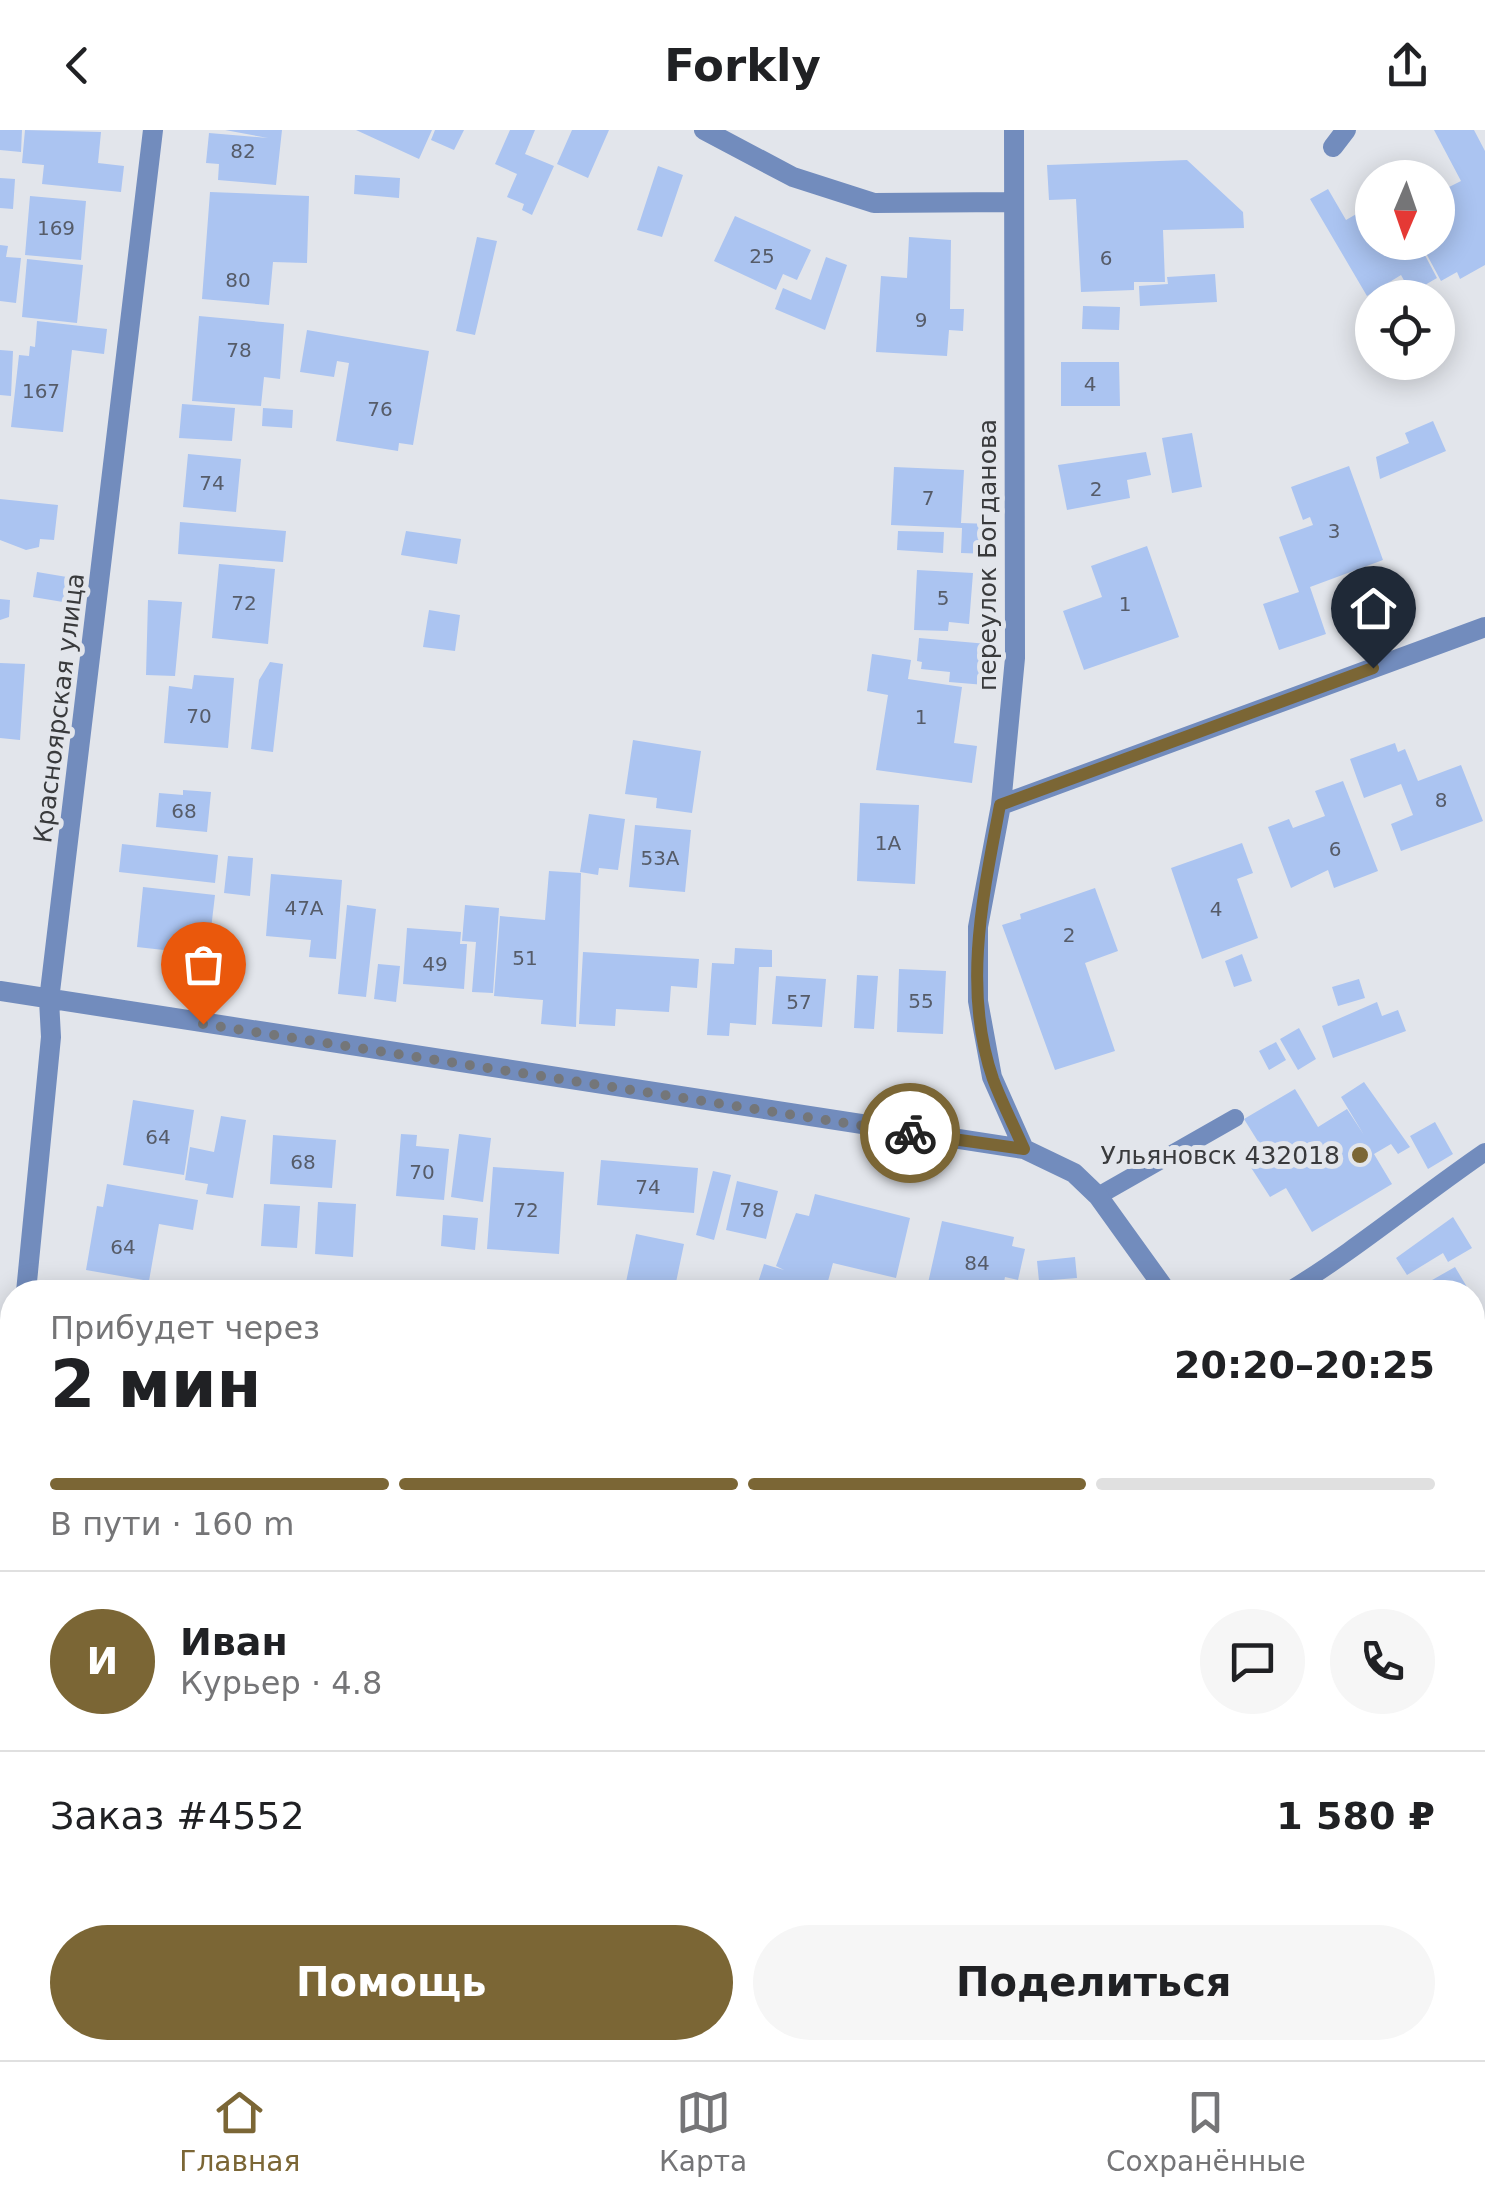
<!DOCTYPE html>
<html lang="ru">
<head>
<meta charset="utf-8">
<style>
  body { margin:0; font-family:"DejaVu Sans",sans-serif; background:#f6f6f6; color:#202124; height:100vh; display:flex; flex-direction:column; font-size:38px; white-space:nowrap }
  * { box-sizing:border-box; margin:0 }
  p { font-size:32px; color:#757577 }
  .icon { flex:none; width:55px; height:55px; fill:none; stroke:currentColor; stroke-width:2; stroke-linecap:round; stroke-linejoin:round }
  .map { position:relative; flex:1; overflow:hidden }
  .sheet { position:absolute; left:0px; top:1150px; width:1485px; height:780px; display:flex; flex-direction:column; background:#fff; border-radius:40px 40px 0 0; box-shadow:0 5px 25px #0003 }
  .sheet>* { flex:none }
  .needle { width:65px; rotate:182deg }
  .controls { position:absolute; left:1355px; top:30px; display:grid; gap:20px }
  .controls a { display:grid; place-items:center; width:100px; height:100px; border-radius:50%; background:#fff; box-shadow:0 5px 25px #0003; font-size:50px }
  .pin { position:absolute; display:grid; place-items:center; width:85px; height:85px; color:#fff; margin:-102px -42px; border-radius:50% 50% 50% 0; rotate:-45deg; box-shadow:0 0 10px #0007 }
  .pin .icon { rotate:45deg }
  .courier { position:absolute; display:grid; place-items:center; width:100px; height:100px; margin:-50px; border:8px solid #7b6635; border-radius:50%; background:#fff; color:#222; box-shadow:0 2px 12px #0007 }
  .head em { font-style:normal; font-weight:700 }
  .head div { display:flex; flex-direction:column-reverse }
  .head { display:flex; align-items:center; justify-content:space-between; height:170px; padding:0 50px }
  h1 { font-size:65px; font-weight:700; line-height:75px }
  .bar { display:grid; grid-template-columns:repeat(4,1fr); gap:15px 10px; align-content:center; height:120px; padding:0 50px }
  .bar i { height:12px; border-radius:8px; background:#e0e0e0 }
  .bar .active { background:#7b6635 }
  .bar p { grid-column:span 4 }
  .line { display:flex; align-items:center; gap:25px; padding:0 50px; border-top:2px solid #e0e0e0 }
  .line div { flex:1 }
  .round { display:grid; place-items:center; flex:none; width:105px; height:105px; border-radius:52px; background:#f6f6f6 }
  .button { display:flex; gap:20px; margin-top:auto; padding:20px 50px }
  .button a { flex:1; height:115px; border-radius:60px; background:#7b6635; color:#fff; font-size:40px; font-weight:700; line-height:115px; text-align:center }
  .button a+a { background:#f6f6f6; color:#202124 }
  header { display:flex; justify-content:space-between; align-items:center; height:130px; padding:0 50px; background:#fff; font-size:45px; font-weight:700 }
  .tab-bar { display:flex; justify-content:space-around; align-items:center; height:140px; border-top:2px solid #e0e0e0; background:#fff; font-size:28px; color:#757577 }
  .tab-bar a { display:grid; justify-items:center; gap:5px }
  .tab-bar .active { color:#7b6635 }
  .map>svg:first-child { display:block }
  .building { fill:#abc4f1 }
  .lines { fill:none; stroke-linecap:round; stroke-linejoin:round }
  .lane { stroke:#728cbd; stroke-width:18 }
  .street { stroke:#728cbd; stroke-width:20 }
  .secondary { stroke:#3c5fa6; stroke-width:20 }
  .done { stroke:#747679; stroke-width:10; stroke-dasharray:0 18 }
  .route { stroke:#7b6635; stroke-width:12 }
  .poi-dot { fill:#7b6635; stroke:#e2e5eb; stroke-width:4 }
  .labels { text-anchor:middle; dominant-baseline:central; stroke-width:10; stroke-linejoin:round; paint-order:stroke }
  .number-label { font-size:20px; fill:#565c69 }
  .street-label { font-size:25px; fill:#393a3c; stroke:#e2e5eb }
  .poi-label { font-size:25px; fill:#393a3c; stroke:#e2e5eb; text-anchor:end }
</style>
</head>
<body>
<header><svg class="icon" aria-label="back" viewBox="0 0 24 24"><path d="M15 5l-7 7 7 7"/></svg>Forkly<svg class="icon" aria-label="share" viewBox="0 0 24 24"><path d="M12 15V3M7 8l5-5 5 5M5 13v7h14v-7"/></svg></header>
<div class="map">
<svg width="1485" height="1930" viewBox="0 0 1485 1930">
  <rect width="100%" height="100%" fill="#e2e5eb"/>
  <!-- building -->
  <path class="building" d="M 0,0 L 22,0 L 21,22 L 0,20 Z
    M 25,0 L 101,2 L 98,33 L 124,36 L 121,62 L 42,54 L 44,35 L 22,33 Z
    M 225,0 L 282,0 L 276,55 L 218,50 L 219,34 L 206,33 L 209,3 L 268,8 Z
    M 356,0 L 432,0 L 419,29 Z
    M 435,0 L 464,0 L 454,20 L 431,10 Z
    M 510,0 L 535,0 L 525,24 L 554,36 L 532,85 L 522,80 L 524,74 L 507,67 L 517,44 L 495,34 Z
    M 572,0 L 609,0 L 588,48 L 557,34 Z
    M 1434,0 L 1474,0 L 1485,21 L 1485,135 L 1460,149 L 1457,142 L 1441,151 L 1420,112 L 1438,112 L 1438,85 L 1443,94 L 1453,89 L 1439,62 L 1461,51 Z
    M 1187,30 L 1243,82 L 1244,98 L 1163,100 L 1165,152 L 1134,152 L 1134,160 L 1081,162 L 1076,69 L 1049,70 L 1047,35 Z
    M 658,36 L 683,45 L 662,107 L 637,100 Z
    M 355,45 L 400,48 L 399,68 L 354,64 Z
    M 0,48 L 15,49 L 13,79 L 0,78 Z
    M 1328,59 L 1346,90 L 1372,75 L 1372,112 L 1418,112 L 1437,148 L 1411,163 L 1401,145 L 1367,166 L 1310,69 Z
    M 210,62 L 309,66 L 307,133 L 273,132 L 269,175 L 202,169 Z
    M 30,66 L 86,71 L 81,130 L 25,125 Z
    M 735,86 L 811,120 L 797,150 L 783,144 L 776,160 L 714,131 Z
    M 477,107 L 497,111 L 475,205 L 456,201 Z
    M 909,107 L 951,110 L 950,179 L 964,179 L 963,201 L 949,200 L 947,226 L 876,222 L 881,146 L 907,148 Z
    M 0,115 L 8,116 L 6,127 L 21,128 L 16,173 L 0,171 Z
    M 826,127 L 847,135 L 825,200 L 775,179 L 783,158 L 811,170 Z
    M 27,129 L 83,135 L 77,193 L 22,187 Z
    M 1215,144 L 1217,172 L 1140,176 L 1139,156 L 1168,154 L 1167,147 Z
    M 1083,176 L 1120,177 L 1119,200 L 1082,199 Z
    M 199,186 L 284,194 L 280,249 L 264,247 L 261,276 L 192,271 Z
    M 37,191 L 107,199 L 104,224 L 72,220 L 63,302 L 11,297 L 19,225 L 29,226 L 30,216 L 35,217 Z
    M 307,200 L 429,221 L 413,315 L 399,313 L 398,321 L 336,311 L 349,233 L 337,231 L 334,247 L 300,242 Z
    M 0,220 L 13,221 L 11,266 L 0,265 Z
    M 1061,232 L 1119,232 L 1120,276 L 1061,276 Z
    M 182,274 L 235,278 L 232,311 L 179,308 Z
    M 263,278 L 293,280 L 292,298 L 262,296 Z
    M 1433,291 L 1446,321 L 1380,349 L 1376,327 L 1409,313 L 1405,303 Z
    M 1192,303 L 1202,357 L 1172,363 L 1162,308 Z
    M 1146,322 L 1151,345 L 1127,350 L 1130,368 L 1067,380 L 1058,335 Z
    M 188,324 L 241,329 L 236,382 L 183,377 Z
    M 1349,336 L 1383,430 L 1310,457 L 1326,504 L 1279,520 L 1263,474 L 1299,462 L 1279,407 L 1313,395 L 1310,387 L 1303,390 L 1291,357 Z
    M 894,337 L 964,340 L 961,393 L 991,394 L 990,424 L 961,423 L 962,398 L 891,395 Z
    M 0,369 L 58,375 L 54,410 L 40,409 L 39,417 L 26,420 L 0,410 Z
    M 180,392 L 286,401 L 283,432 L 178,424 Z
    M 406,401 L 461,409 L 457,434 L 401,425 Z
    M 898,401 L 944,402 L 943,423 L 897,420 Z
    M 1147,416 L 1179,507 L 1084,540 L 1063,481 L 1102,467 L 1091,436 Z
    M 219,434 L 275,439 L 268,514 L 212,508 Z
    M 917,440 L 973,443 L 969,494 L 949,492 L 948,501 L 914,500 Z
    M 37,442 L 73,448 L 69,473 L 33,467 Z
    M 0,469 L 10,470 L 9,487 L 0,490 Z
    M 148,470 L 182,472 L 175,546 L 146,545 Z
    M 429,480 L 460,485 L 455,521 L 423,517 Z
    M 919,508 L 988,514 L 985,555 L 949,552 L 950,542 L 921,539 L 922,532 L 917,531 Z
    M 872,524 L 911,530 L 908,549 L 962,557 L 954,613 L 977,616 L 972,653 L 876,640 L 888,565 L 867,561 Z
    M 270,532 L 283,534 L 273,622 L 251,619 L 259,550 Z
    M 0,533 L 25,534 L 20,610 L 0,608 Z
    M 194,545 L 234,548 L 228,618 L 164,613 L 169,556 L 192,559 Z
    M 633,610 L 701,621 L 692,683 L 656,678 L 657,668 L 625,664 Z
    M 1395,613 L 1398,622 L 1405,619 L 1418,651 L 1461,635 L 1483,691 L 1401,721 L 1391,694 L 1413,685 L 1401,654 L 1364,668 L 1350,629 Z
    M 1343,651 L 1378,741 L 1334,758 L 1328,740 L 1291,758 L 1268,697 L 1289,689 L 1293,698 L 1325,686 L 1315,661 Z
    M 183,660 L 211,662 L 207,702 L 156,697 L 159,663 L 183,665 Z
    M 860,673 L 919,675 L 915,754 L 857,751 Z
    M 589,684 L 625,689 L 618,740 L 599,738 L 598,745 L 580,742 Z
    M 635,695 L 691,700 L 685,762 L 629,757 Z
    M 1242,713 L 1253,743 L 1237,749 L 1258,808 L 1202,829 L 1171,738 Z
    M 122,714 L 218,725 L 215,753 L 119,742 Z
    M 228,726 L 253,728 L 250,766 L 224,763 Z
    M 549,741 L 581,743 L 576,897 L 541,894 L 543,870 L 494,866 L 500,786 L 545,790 Z
    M 271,744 L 342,750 L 336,829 L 309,827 L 311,810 L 266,806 Z
    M 143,757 L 215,765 L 208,825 L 137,817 Z
    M 1095,758 L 1118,821 L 1085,833 L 1115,921 L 1055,940 L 1002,795 L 1021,789 L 1020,784 Z
    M 347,775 L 376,779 L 366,867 L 338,864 Z
    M 465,775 L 499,778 L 493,863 L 472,862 L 476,812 L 462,811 Z
    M 407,798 L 461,802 L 460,814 L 467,814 L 464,859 L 403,854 Z
    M 735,818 L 772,820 L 772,837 L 759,837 L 756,895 L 730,893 L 729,906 L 707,905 L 712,833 L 734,834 Z
    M 583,822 L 699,829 L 697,858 L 671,856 L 669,882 L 616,879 L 615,896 L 579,894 Z
    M 1242,824 L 1252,851 L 1234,857 L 1225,831 Z
    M 378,834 L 400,836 L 396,872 L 374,869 Z
    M 899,839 L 946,841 L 943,904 L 897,902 Z
    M 857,845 L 878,846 L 874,899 L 854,898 Z
    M 776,846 L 826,849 L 822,897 L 772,894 Z
    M 1359,849 L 1365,868 L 1338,876 L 1332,857 Z
    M 1377,872 L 1382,886 L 1398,880 L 1406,901 L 1333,928 L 1322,896 Z
    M 1299,898 L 1316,929 L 1298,940 L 1280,909 Z
    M 1276,912 L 1286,930 L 1269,940 L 1259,921 Z
    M 1364,952 L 1410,1017 L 1398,1024 L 1391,1014 L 1374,1024 L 1392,1054 L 1312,1102 L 1286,1058 L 1270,1067 L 1250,1036 L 1267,1026 L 1244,989 L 1295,959 L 1318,997 L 1347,979 L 1364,1005 L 1341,967 Z
    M 133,970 L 194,980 L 184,1045 L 123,1035 Z
    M 221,986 L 246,990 L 233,1068 L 206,1064 L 208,1054 L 185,1050 L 190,1017 L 214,1022 Z
    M 1435,992 L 1453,1024 L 1428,1039 L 1410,1006 Z
    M 401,1004 L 417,1005 L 416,1016 L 449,1019 L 444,1070 L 396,1066 Z
    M 459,1004 L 491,1008 L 483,1072 L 451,1067 Z
    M 273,1005 L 336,1010 L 332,1058 L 270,1054 Z
    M 601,1030 L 698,1038 L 694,1083 L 597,1075 Z
    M 493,1037 L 564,1042 L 559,1124 L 487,1119 Z
    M 713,1041 L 731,1045 L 714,1110 L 696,1105 Z
    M 737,1051 L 778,1061 L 766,1109 L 726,1100 Z
    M 107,1054 L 198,1070 L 193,1100 L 159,1094 L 149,1151 L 86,1140 L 97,1076 L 103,1077 Z
    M 815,1064 L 910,1088 L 896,1148 L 833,1133 L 825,1162 L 795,1155 L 793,1162 L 755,1162 L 764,1134 L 784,1140 L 776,1136 L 796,1083 L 809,1086 Z
    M 318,1072 L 356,1074 L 353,1127 L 315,1124 Z
    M 264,1074 L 300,1076 L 297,1118 L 261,1116 Z
    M 443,1085 L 478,1088 L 475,1120 L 441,1116 Z
    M 1453,1087 L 1472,1118 L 1448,1132 L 1443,1123 L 1407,1145 L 1396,1128 Z
    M 942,1091 L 1014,1107 L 1012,1116 L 1025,1119 L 1018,1150 L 1005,1147 L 1002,1162 L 963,1162 L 964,1156 L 956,1154 L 954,1162 L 926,1162 Z
    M 636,1104 L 684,1114 L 674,1162 L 625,1157 Z
    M 1075,1127 L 1077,1148 L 1039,1151 L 1037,1131 Z
    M 1455,1137 L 1470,1162 L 1411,1162 Z
    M 136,1153 L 165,1158 L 164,1162 L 134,1162 Z
    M 7,1613 L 12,1614 L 12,1685 L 0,1683 Z
    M 0,1713 L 12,1716 L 12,1831 L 0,1828 Z
    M 1472,1763 L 1485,1789 L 1485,1810 L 1472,1816 Z
    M 0,1867 L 12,1871 L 12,1918 L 55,1918 L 51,1930 L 0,1930 Z
    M 614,1918 L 631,1918 L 644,1923 L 641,1930 L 609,1930 Z
    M 654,1918 L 701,1918 L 698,1923 L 714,1930 L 648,1930 Z
    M 765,1918 L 831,1918 L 864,1930 L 760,1930 Z"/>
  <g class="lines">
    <!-- lane -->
    <path class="lane" d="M 1098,1066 L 1235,988
      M 1287,1162 C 1356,1120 1418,1068 1485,1022
      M 1472,1423 L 1485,1446
      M 1472,1486 L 1485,1480
      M 1472,1544 L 1485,1538
      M 1472,1647 L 1485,1672
      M 1283,1918 L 1283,1930"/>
    <!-- street -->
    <path class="street" d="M 704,0 L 793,47 L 874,73 L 1011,72
      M 1014,0 L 1015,528 L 1001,675 L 978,797 L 978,871 L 992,947 L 1024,1019
      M 1333,17 L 1346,0
      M 1001,675 L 1485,497
      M 0,861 L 1024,1019 L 1074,1043 L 1098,1066 L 1167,1162
      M 26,1162 L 51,907 L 49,870 L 153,0
      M 0,1418 L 12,1296
      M 0,1695 L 12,1697
      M 881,1918 L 913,1930"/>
    <!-- secondary -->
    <path class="secondary" d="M 1472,1327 L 1485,1320
      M 1161,1930 L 1162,1918"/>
  </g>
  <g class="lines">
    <!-- done -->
    <path class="done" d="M 203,894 L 910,1003"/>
    <!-- route -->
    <path class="route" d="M 910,1003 L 1024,1019 C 1014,996 1002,973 993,949 C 962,859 983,765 1000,675 L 1373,538"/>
  </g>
  <!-- markers -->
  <circle class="poi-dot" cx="1360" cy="1025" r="10"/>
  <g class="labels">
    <!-- number labels -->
    <g class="number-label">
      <text x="243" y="21">82</text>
      <text x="56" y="98">169</text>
      <text x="762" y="126">25</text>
      <text x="1106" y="128">6</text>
      <text x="238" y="150">80</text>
      <text x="921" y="190">9</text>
      <text x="239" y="220">78</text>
      <text x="1090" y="254">4</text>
      <text x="41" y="261">167</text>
      <text x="380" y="279">76</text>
      <text x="212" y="353">74</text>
      <text x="1096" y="359">2</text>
      <text x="928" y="368">7</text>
      <text x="1334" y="401">3</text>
      <text x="943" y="468">5</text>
      <text x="244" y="473">72</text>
      <text x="1125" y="474">1</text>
      <text x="199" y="586">70</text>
      <text x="921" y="587">1</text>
      <text x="1441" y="670">8</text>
      <text x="184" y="681">68</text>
      <text x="888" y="713">1А</text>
      <text x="1335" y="719">6</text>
      <text x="660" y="728">53А</text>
      <text x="304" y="778">47А</text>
      <text x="1216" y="779">4</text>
      <text x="1069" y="805">2</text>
      <text x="525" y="828">51</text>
      <text x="435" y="834">49</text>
      <text x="921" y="871">55</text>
      <text x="799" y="872">57</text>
      <text x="158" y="1007">64</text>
      <text x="303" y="1032">68</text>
      <text x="422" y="1042">70</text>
      <text x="648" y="1057">74</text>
      <text x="526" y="1080">72</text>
      <text x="752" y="1080">78</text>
      <text x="123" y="1117">64</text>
      <text x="977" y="1133">84</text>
    </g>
    <!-- street labels -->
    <g class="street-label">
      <text transform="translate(987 425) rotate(-90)">переулок Богданова</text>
      <text transform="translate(59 578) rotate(-83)">Красноярская улица</text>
    </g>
    <!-- poi labels -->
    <g class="poi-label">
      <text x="1340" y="1025">Ульяновск 432018</text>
    </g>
  </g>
</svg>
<div class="controls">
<a><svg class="needle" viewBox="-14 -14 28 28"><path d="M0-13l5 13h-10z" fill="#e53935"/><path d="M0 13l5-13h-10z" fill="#757577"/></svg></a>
<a><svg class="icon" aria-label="locate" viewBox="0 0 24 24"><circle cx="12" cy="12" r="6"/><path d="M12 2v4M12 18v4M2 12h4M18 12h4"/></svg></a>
</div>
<div class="pin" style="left:203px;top:894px;background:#ea580c"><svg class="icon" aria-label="bag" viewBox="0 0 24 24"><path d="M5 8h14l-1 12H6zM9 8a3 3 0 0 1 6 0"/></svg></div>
<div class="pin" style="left:1373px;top:538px;background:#1f2937"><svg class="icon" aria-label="home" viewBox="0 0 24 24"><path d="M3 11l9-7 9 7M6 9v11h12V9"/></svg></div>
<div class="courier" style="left:910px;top:1003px"><svg class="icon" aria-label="bike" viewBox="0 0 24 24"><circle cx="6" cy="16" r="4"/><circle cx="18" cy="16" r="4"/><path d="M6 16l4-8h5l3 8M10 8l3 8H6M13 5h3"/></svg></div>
<section class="sheet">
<div class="head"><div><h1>2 мин</h1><p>Прибудет через</p></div><em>20:20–20:25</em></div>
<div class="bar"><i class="active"></i><i class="active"></i><i class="active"></i><i></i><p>В пути · 160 m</p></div>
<div class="line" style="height:180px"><b class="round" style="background:#7b6635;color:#fff">И</b><div><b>Иван</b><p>Курьер · 4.8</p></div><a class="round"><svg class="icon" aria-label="chat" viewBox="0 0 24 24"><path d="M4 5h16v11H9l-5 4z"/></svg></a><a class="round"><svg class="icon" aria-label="phone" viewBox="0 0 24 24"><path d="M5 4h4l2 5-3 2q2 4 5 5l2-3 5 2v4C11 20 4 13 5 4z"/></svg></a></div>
<div class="line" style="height:130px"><div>Заказ #4552</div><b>1 580 ₽</b></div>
<div class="button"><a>Помощь</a><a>Поделиться</a></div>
</section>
</div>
<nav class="tab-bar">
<a class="active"><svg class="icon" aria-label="home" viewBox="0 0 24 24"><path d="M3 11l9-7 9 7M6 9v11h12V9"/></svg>Главная</a>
<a><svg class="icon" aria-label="map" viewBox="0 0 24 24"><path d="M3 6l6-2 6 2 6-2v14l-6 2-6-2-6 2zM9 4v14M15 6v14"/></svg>Карта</a>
<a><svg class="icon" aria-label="saved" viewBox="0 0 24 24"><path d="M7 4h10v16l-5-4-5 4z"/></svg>Сохранённые</a>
</nav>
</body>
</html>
